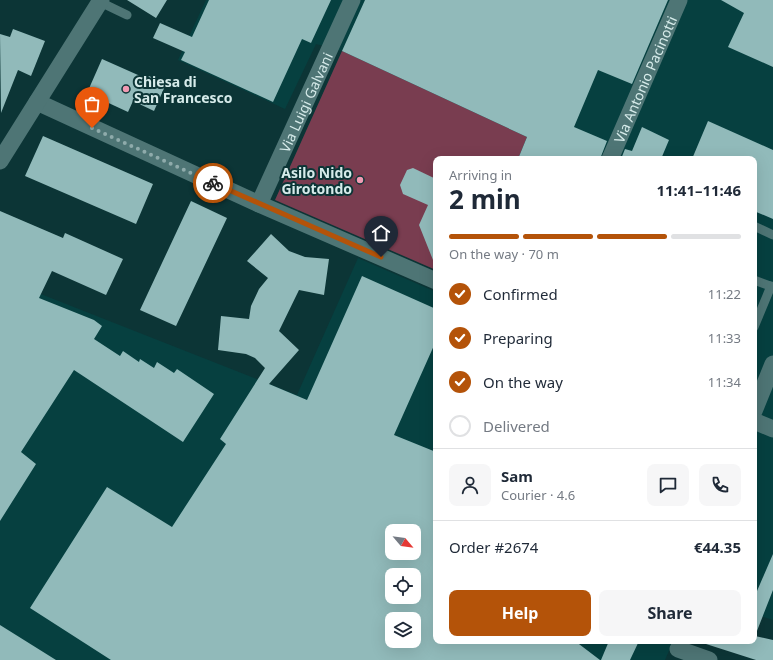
<!DOCTYPE html>
<html lang="en">
<head>
<meta charset="utf-8">
<style>
  body { margin:0; font-family:"Noto Sans",sans-serif; background:#f6f6f7; color:#1f2937; height:100vh; display:flex; flex-direction:column; font-size:15px; white-space:nowrap }
  * { box-sizing:border-box; margin:0 }
  p { font-size:13px; color:#747a83 }
  .icon { flex:none; width:22px; height:22px; fill:none; stroke:currentColor; stroke-width:2; stroke-linecap:round; stroke-linejoin:round }
  .map { position:relative; flex:1; overflow:hidden }
  .side { position:absolute; left:433px; top:156px; width:324px; height:488px; display:flex; flex-direction:column; background:#fff; border-radius:8px; box-shadow:0 4px 16px #0002 }
  .side>* { flex:none }
  .needle { width:26px; rotate:119deg }
  .fabs { position:absolute; left:385px; top:524px; display:grid; gap:8px }
  .fabs a { display:grid; place-items:center; width:36px; height:36px; border-radius:8px; background:#fff; box-shadow:0 4px 16px #0002; font-size:20px }
  .pin { position:absolute; display:grid; place-items:center; width:34px; height:34px; color:#fff; margin:-41px -17px; border-radius:50% 50% 50% 0; rotate:-45deg; box-shadow:0 0 4px #0007 }
  .pin .icon { rotate:45deg }
  .courier { position:absolute; display:grid; place-items:center; width:40px; height:40px; margin:-20px; border:3px solid #b45309; border-radius:50%; background:#fff; color:#222; box-shadow:0 1px 5px #0007 }
  .summary em { font-style:normal; font-weight:700 }
  .summary div { display:flex; flex-direction:column-reverse }
  .summary { display:flex; align-items:center; justify-content:space-between; height:68px; padding:0 16px }
  h1 { font-size:26px; font-weight:700; line-height:30px }
  .bar { display:grid; grid-template-columns:repeat(4,1fr); gap:6px 4px; align-content:center; height:48px; padding:0 16px }
  .bar i { height:5px; border-radius:3px; background:#e0e1e3 }
  .bar .selected { background:#b45309 }
  .bar p { grid-column:span 4 }
  .line { display:flex; align-items:center; gap:10px; padding:0 16px; border-top:1px solid #e0e1e3 }
  .line div { flex:1 }
  .round { display:grid; place-items:center; flex:none; width:42px; height:42px; border-radius:8px; background:#f6f6f7 }
  ol { padding:0 16px; list-style:none }
  li { display:flex; align-items:center; gap:12px; height:44px }
  li p { margin-inline-start:auto }
  li .icon { padding:4px; border-radius:50%; background:#b45309; color:#fff; stroke-width:4 }
  li:last-child { color:#747a83 }
  li i { width:22px; height:22px; border:2px solid #e0e1e3; border-radius:50% }
  .primary-button { display:flex; gap:8px; margin-top:auto; padding:8px 16px }
  .primary-button a { flex:1; height:46px; border-radius:8px; background:#b45309; color:#fff; font-size:16px; font-weight:700; line-height:46px; text-align:center }
  .primary-button a+a { background:#f6f6f7; color:#1f2937 }
  .map>svg:first-child { display:block }
  .built { fill:#064040; fill-rule:evenodd }
  .green { fill:#793d50 }
  .building { fill:#91baba; fill-rule:evenodd }
  .lines { fill:none; stroke-linecap:round; stroke-linejoin:round }
  .service { stroke:#4e7575; stroke-width:9 }
  .minor { stroke:#4e7575; stroke-width:17 }
  .done { stroke:#8fabab; stroke-width:4; stroke-dasharray:0 7.2 }
  .route { stroke:#b45309; stroke-width:5 }
  .poi-dot { fill:#f19ab3; stroke:#0c3536; stroke-width:1.5 }
  .labels { text-anchor:middle; dominant-baseline:central; stroke-width:4; stroke-linejoin:round; paint-order:stroke }
  .street-label { font-size:14px; fill:#d6ebea; stroke:#0c3536 }
  .poi-label { font-size:14px; font-weight:bold; fill:#d6ebea; stroke:#0c3536; text-anchor:start }
</style>
</head>
<body>
<div class="map">
<svg width="773" height="660" viewBox="0 0 773 660">
  <rect width="100%" height="100%" fill="#0c3536"/>
  <!-- built -->
  <path class="built" d="M 206,0 L 773,0 L 773,620 L 754,614 L 754,159 L 436,159 L 275,200 L 342,51 L 316,44 L 285,109 L 178,60 Z
    M 358,258 L 436,292 L 436,641 L 673,641 L 665,660 L 0,660 L 0,278 L 297,395 ZM 392,531 L 414,531 L 414,553 L 392,553 ZM 392,575 L 414,575 L 414,597 L 392,597 ZM 392,619 L 414,619 L 414,641 L 392,641 Z"/>
  <!-- green -->
  <path class="green" d="M 342,51 L 527,137 L 518,159 L 436,159 L 436,270 L 275,200 Z"/>
  <!-- building -->
  <path class="building" d="M 127,0 L 167,0 L 156,18 Z
    M 209,0 L 331,0 L 311,43 L 302,39 L 273,102 L 181,60 L 185,52 L 153,38 L 160,23 L 192,37 Z
    M 365,0 L 668,0 L 632,84 L 598,70 L 574,127 L 607,141 L 600,159 L 518,159 L 527,137 L 342,51 Z
    M 721,0 L 773,0 L 773,67 L 728,47 L 744,13 Z
    M 13,29 L 45,41 L 31,76 L 18,70 L 1,113 L 0,34 L 10,37 Z
    M 102,59 L 147,79 L 149,76 L 166,84 L 154,111 L 133,101 L 128,112 L 87,93 Z
    M 708,121 L 773,150 L 773,219 L 754,211 L 754,159 L 692,159 Z
    M 642,127 L 669,140 L 661,159 L 621,159 L 625,149 L 632,151 Z
    M 43,136 L 153,184 L 136,224 L 25,176 Z
    M 413,168 L 436,179 L 436,265 L 435,265 L 419,225 L 428,205 L 403,194 L 400,185 L 407,170 Z
    M 191,201 L 227,218 L 176,326 L 140,310 Z
    M 0,211 L 63,238 L 65,233 L 123,259 L 106,295 L 52,271 L 39,298 L 94,320 L 102,326 L 94,339 L 120,356 L 123,351 L 139,362 L 140,359 L 154,368 L 157,362 L 174,373 L 177,369 L 214,394 L 183,442 L 74,370 L 21,452 L 36,464 L 0,521 Z
    M 271,234 L 289,251 L 305,257 L 329,259 L 324,295 L 299,290 L 279,331 L 299,350 L 269,384 L 307,400 L 362,276 L 436,309 L 436,341 L 394,435 L 436,452 L 436,641 L 575,641 L 600,660 L 111,660 L 30,608 L 107,487 L 172,527 L 226,444 L 220,439 L 265,368 L 255,358 L 246,354 L 218,350 L 221,316 L 249,319 L 251,306 L 259,289 L 268,278 L 247,261 ZM 392,531 L 414,531 L 414,553 L 392,553 ZM 392,575 L 414,575 L 414,597 L 392,597 ZM 392,619 L 414,619 L 414,641 L 392,641 Z
    M 773,554 L 773,590 L 755,636 L 773,640 L 773,660 L 756,660 L 706,644 L 706,641 L 754,641 L 754,598 Z
    M 0,625 L 56,660 L 0,660 Z
    M 609,641 L 639,641 L 630,660 L 601,660 Z"/>
  <g class="lines">
    <!-- service -->
    <path class="service" d="M 100,2 L 127,15
      M 754,226 L 773,235
      M 754,280 L 773,287
      M 754,327 L 771,286"/>
    <!-- minor -->
    <g class="minor">
      <path d="M 37,102 L 259,204 L 436,281"/>
      <path id="s1" d="M 610,159 L 679,0"/>
      <path d="M 0,161 L 101,0"/>
      <path id="s2" d="M 259,204 L 352,0"/>
      <path d="M 754,411 L 773,364"/>
      <path d="M 754,421 L 773,429"/>
      <path d="M 678,649 L 709,660"/>
    </g>
  </g>
  <g class="lines">
    <!-- done -->
    <path class="done" d="M 92,128 L 213,183"/>
    <!-- route -->
    <path class="route" d="M 213,183 L 381,257"/>
  </g>
  <!-- markers -->
  <g class="poi-dot">
    <circle cx="126" cy="89" r="4"/>
    <circle cx="360" cy="180" r="4"/>
  </g>
  <g class="labels">
    <!-- street labels -->
    <g class="street-label">
      <text stroke="none"><textPath href="#s1" startOffset="87">Via Antonio Pacinotti</textPath></text>
      <text stroke="none"><textPath href="#s2" startOffset="112">Via Luigi Galvani</textPath></text>
    </g>
    <!-- poi labels -->
    <g class="poi-label">
      <text x="134" y="81">Chiesa di<tspan x="134" dy="16">San Francesco</tspan></text>
      <text x="352" y="172" text-anchor="end">Asilo Nido<tspan x="352" dy="16">Girotondo</tspan></text>
    </g>
  </g>
</svg>
<div class="fabs">
<a><svg class="needle" viewBox="-14 -14 28 28"><path d="M0-13l5 13h-10z" fill="#e53935"/><path d="M0 13l5-13h-10z" fill="#747a83"/></svg></a>
<a><svg class="icon" aria-label="locate" viewBox="0 0 24 24"><circle cx="12" cy="12" r="6"/><path d="M12 2v4M12 18v4M2 12h4M18 12h4"/></svg></a>
<a><svg class="icon" aria-label="layers" viewBox="0 0 24 24"><path d="M12 4l9 5-9 5-9-5zM3 14l9 5 9-5"/></svg></a>
</div>
<div class="pin" style="left:92px;top:128px;background:#ea580c"><svg class="icon" aria-label="bag" viewBox="0 0 24 24"><path d="M5 8h14l-1 12H6zM9 8a3 3 0 0 1 6 0"/></svg></div>
<div class="pin" style="left:381px;top:257px;background:#1f2937"><svg class="icon" aria-label="home" viewBox="0 0 24 24"><path d="M3 11l9-7 9 7M6 9v11h12V9"/></svg></div>
<div class="courier" style="left:213px;top:183px"><svg class="icon" aria-label="bike" viewBox="0 0 24 24"><circle cx="6" cy="16" r="4"/><circle cx="18" cy="16" r="4"/><path d="M6 16l4-8h5l3 8M10 8l3 8H6M13 5h3"/></svg></div>
<section class="side">
<div class="summary"><div><h1>2 min</h1><p>Arriving in</p></div><em>11:41–11:46</em></div>
<div class="bar"><i class="selected"></i><i class="selected"></i><i class="selected"></i><i></i><p>On the way · 70 m</p></div>
<ol>
<li><svg class="icon" aria-label="check" viewBox="0 0 24 24"><path d="M5 12l5 5 9-10"/></svg>Confirmed<p>11:22</p></li>
<li><svg class="icon" aria-label="check" viewBox="0 0 24 24"><path d="M5 12l5 5 9-10"/></svg>Preparing<p>11:33</p></li>
<li><svg class="icon" aria-label="check" viewBox="0 0 24 24"><path d="M5 12l5 5 9-10"/></svg>On the way<p>11:34</p></li>
<li><i></i>Delivered</li>
</ol>
<div class="line" style="height:72px"><a class="round"><svg class="icon" aria-label="person" viewBox="0 0 24 24"><circle cx="12" cy="8" r="4"/><path d="M4 21q1-7 8-7t8 7"/></svg></a><div><b>Sam</b><p>Courier · 4.6</p></div><a class="round"><svg class="icon" aria-label="chat" viewBox="0 0 24 24"><path d="M4 5h16v11H9l-5 4z"/></svg></a><a class="round"><svg class="icon" aria-label="phone" viewBox="0 0 24 24"><path d="M5 4h4l2 5-3 2q2 4 5 5l2-3 5 2v4C11 20 4 13 5 4z"/></svg></a></div>
<div class="line" style="height:52px"><div>Order #2674</div><b>€44.35</b></div>
<div class="primary-button"><a>Help</a><a>Share</a></div>
</section>
</div>
</body>
</html>
